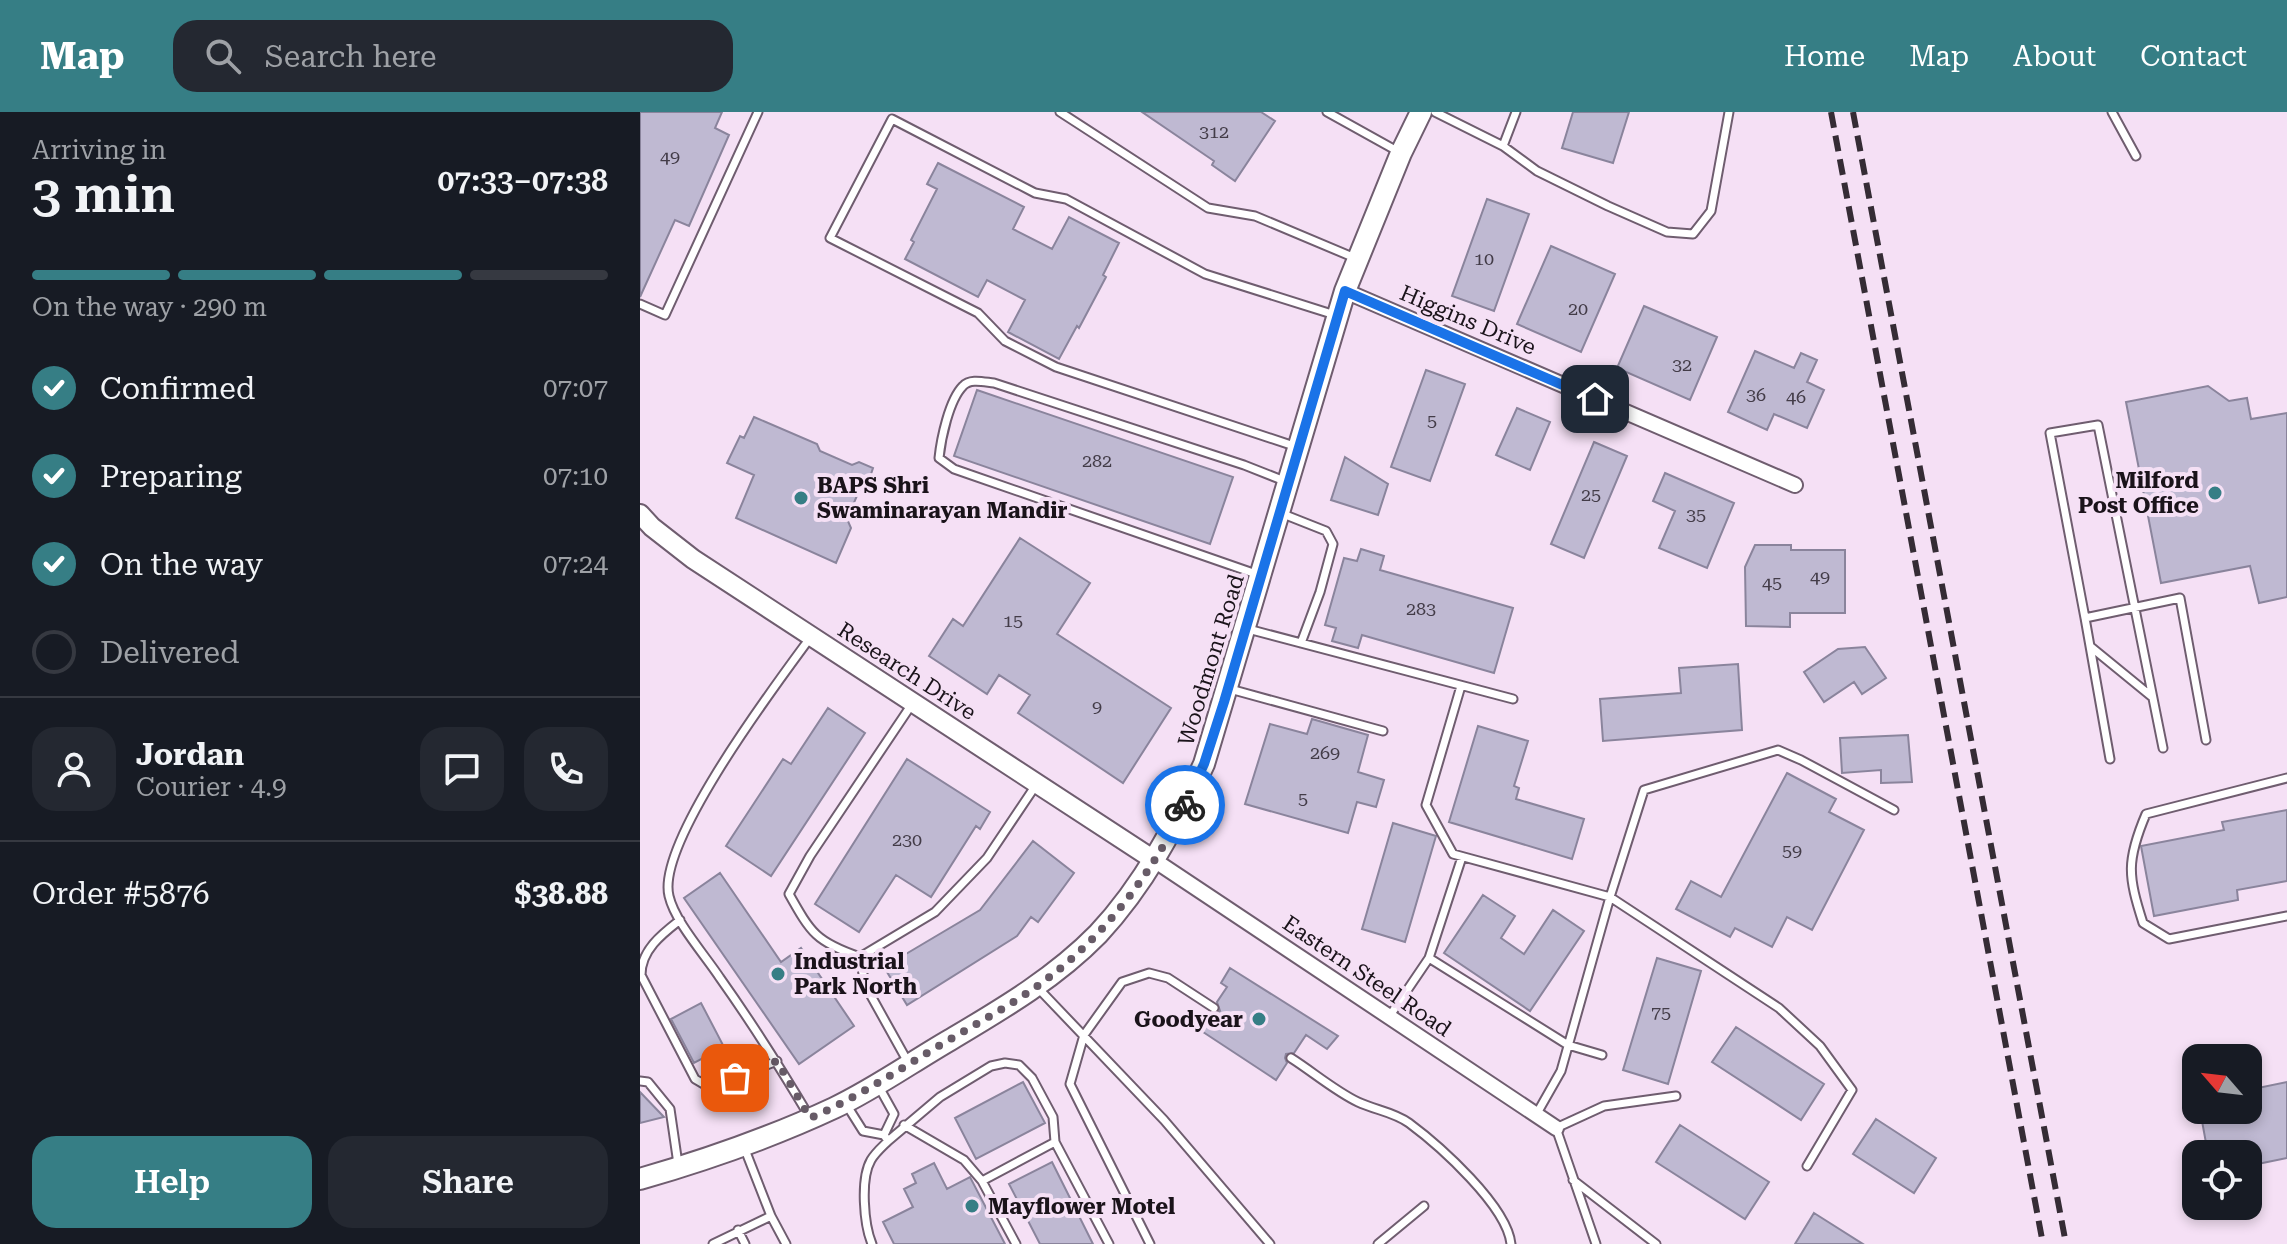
<!DOCTYPE html>
<html lang="en">
<head>
<meta charset="utf-8">
<style>
  body { margin:0; font-family:"Roboto Serif",serif; background:#242831; color:#f1f3f6; height:100vh; display:flex; flex-direction:column; font-size:30px; white-space:nowrap }
  * { box-sizing:border-box; margin:0 }
  p { font-size:26px; color:#9ea1a6 }
  .icon { flex:none; width:44px; height:44px; fill:none; stroke:currentColor; stroke-width:2; stroke-linecap:round; stroke-linejoin:round }
  .map { position:relative; flex:1; overflow:hidden }
  .details { display:flex; flex-direction:column; background:#171b24; width:640px }
  .details>* { flex:none }
  .needle { width:52px; rotate:298deg }
  .controls { position:absolute; left:1542px; top:932px; display:grid; gap:16px }
  .controls a { display:grid; place-items:center; width:80px; height:80px; border-radius:16px; background:#171b24; box-shadow:0 4px 12px #0003; font-size:40px }
  .pin { position:absolute; display:grid; place-items:center; width:68px; height:68px; color:#fff; margin:-34px; border-radius:16px; box-shadow:0 4px 12px #0006 }
  .courier { position:absolute; display:grid; place-items:center; width:80px; height:80px; margin:-40px; border:6px solid #1a73e8; border-radius:50%; background:#fff; color:#222; box-shadow:0 2px 10px #0007 }
  .summary em { font-style:normal; font-weight:600 }
  .summary div { display:flex; flex-direction:column-reverse }
  .summary { display:flex; align-items:center; justify-content:space-between; height:136px; padding:0 32px }
  h1 { font-size:52px; font-weight:600; line-height:60px }
  .bar { display:grid; grid-template-columns:repeat(4,1fr); gap:12px 8px; align-content:center; height:96px; padding:0 32px }
  .bar i { height:10px; border-radius:6px; background:#363941 }
  .bar .current { background:#367e85 }
  .bar p { grid-column:span 4 }
  .line { display:flex; align-items:center; gap:20px; padding:0 32px; border-top:2px solid #363941 }
  .line div { flex:1 }
  .round { display:grid; place-items:center; flex:none; width:84px; height:84px; border-radius:24px; background:#242831 }
  ol { padding:0 32px; list-style:none }
  li { display:flex; align-items:center; gap:24px; height:88px }
  li p { margin-inline-start:auto }
  li .icon { padding:8px; border-radius:50%; background:#367e85; color:#fff; stroke-width:4 }
  li:last-child { color:#9ea1a6 }
  li i { width:44px; height:44px; border:4px solid #363941; border-radius:50% }
  .primary-button { display:flex; gap:16px; margin-top:auto; padding:16px 32px }
  .primary-button a { flex:1; height:92px; border-radius:24px; background:#367e85; color:#fff; font-size:32px; font-weight:600; line-height:92px; text-align:center }
  .primary-button a+a { background:#242831; color:#f1f3f6 }
  header { display:flex; align-items:center; gap:48px; box-sizing:border-box; height:112px; padding:0 40px; background:#367e85; color:#fff }
  header strong { font-size:38px }
  nav { display:flex; gap:44px; margin-inline-start:auto; font-size:28px }
  .search { width:560px; height:72px; background:#242831; display:flex; align-items:center; gap:20px; box-sizing:border-box; padding:0 28px; border-radius:24px; color:#9ea1a6; font-size:30px }
  main { display:flex; flex:1; min-height:0 }
  .map>svg:first-child { display:block }
  .building { fill:#bfb9d2; stroke:#8a849c; stroke-width:2 }
  .lines { fill:none; stroke-linecap:round; stroke-linejoin:round }
  .service-casing { stroke:#6f5d6f; stroke-width:11 }
  .minor-casing { stroke:#6f5d6f; stroke-width:18 }
  .tertiary-casing { stroke:#6f5d6f; stroke-width:22 }
  .secondary-casing { stroke:#6f5d6f; stroke-width:24 }
  .service { stroke:#fff; stroke-width:7 }
  .minor { stroke:#fff; stroke-width:14 }
  .tertiary { stroke:#fff; stroke-width:18 }
  .secondary { stroke:#fff; stroke-width:20 }
  .rail { stroke:#352c35; stroke-width:6; stroke-dasharray:16 8; stroke-linecap:butt }
  .done { stroke:#675b67; stroke-width:8; stroke-dasharray:0 14.4 }
  .route { stroke:#1a73e8; stroke-width:10 }
  .poi-dot { fill:#367e85; stroke:#f5e0f5; stroke-width:3 }
  .labels { text-anchor:middle; dominant-baseline:central; stroke-width:8; stroke-linejoin:round; paint-order:stroke }
  .number-label { font-size:18px; fill:#433c48 }
  .street-label { font-size:22px; fill:#1a131a; stroke:#f5e0f5 }
  .poi-label { font-size:22px; font-weight:bold; fill:#1a131a; stroke:#f5e0f5; text-anchor:start }
</style>
</head>
<body>
<header>
<strong>Map</strong>
<div class="search"><svg class="icon" aria-label="search" viewBox="0 0 24 24"><circle cx="10" cy="10" r="6"/><path d="M15 15l6 6"/></svg>Search here</div>
<nav><a>Home</a><a>Map</a><a>About</a><a>Contact</a></nav>
</header>
<main>
<section class="details">
<div class="summary"><div><h1>3 min</h1><p>Arriving in</p></div><em>07:33–07:38</em></div>
<div class="bar"><i class="current"></i><i class="current"></i><i class="current"></i><i></i><p>On the way · 290 m</p></div>
<ol>
<li><svg class="icon" aria-label="check" viewBox="0 0 24 24"><path d="M5 12l5 5 9-10"/></svg>Confirmed<p>07:07</p></li>
<li><svg class="icon" aria-label="check" viewBox="0 0 24 24"><path d="M5 12l5 5 9-10"/></svg>Preparing<p>07:10</p></li>
<li><svg class="icon" aria-label="check" viewBox="0 0 24 24"><path d="M5 12l5 5 9-10"/></svg>On the way<p>07:24</p></li>
<li><i></i>Delivered</li>
</ol>
<div class="line" style="height:144px"><a class="round"><svg class="icon" aria-label="person" viewBox="0 0 24 24"><circle cx="12" cy="8" r="4"/><path d="M4 21q1-7 8-7t8 7"/></svg></a><div><b>Jordan</b><p>Courier · 4.9</p></div><a class="round"><svg class="icon" aria-label="chat" viewBox="0 0 24 24"><path d="M4 5h16v11H9l-5 4z"/></svg></a><a class="round"><svg class="icon" aria-label="phone" viewBox="0 0 24 24"><path d="M5 4h4l2 5-3 2q2 4 5 5l2-3 5 2v4C11 20 4 13 5 4z"/></svg></a></div>
<div class="line" style="height:104px"><div>Order #5876</div><b>$38.88</b></div>
<div class="primary-button"><a>Help</a><a>Share</a></div>
</section>
<div class="map">
<svg width="1647" height="1132" viewBox="0 0 1647 1132">
  <rect width="100%" height="100%" fill="#f5e0f5"/>
  <!-- building -->
  <path class="building" d="M 0,0 L 82,0 L 75,16 L 89,23 L 49,114 L 35,108 L 0,185 Z
    M 502,0 L 621,0 L 635,9 L 595,69 L 572,53 L 574,49 Z
    M 933,0 L 989,0 L 973,51 L 922,36 Z
    M 298,51 L 384,95 L 373,117 L 412,137 L 429,105 L 479,131 L 463,163 L 466,165 L 439,216 L 437,214 L 419,247 L 368,220 L 385,188 L 347,168 L 338,185 L 265,147 L 274,130 L 271,128 L 297,77 L 287,72 Z
    M 847,87 L 889,102 L 854,199 L 812,184 Z
    M 911,134 L 975,162 L 941,240 L 877,212 Z
    M 1004,194 L 1077,225 L 1050,288 L 977,256 Z
    M 1115,239 L 1154,256 L 1161,241 L 1177,248 L 1167,270 L 1184,278 L 1167,316 L 1134,302 L 1127,318 L 1088,300 Z
    M 786,258 L 825,272 L 790,369 L 751,355 Z
    M 1568,274 L 1589,289 L 1607,286 L 1611,307 L 1647,301 L 1647,485 L 1619,491 L 1610,454 L 1521,471 L 1486,290 Z
    M 337,278 L 593,365 L 570,432 L 314,344 Z
    M 877,296 L 910,310 L 890,358 L 856,343 Z
    M 114,305 L 177,332 L 180,339 L 212,353 L 219,350 L 233,356 L 228,371 L 222,372 L 207,407 L 211,416 L 196,451 L 96,406 L 114,363 L 87,351 L 100,324 L 104,326 Z
    M 954,330 L 987,344 L 944,446 L 911,432 Z
    M 705,345 L 748,372 L 738,403 L 691,388 Z
    M 1025,361 L 1094,391 L 1067,456 L 1019,436 L 1035,399 L 1013,389 Z
    M 380,426 L 450,471 L 417,522 L 531,596 L 483,671 L 378,601 L 390,583 L 359,563 L 347,582 L 289,544 L 313,507 L 323,514 Z
    M 1115,433 L 1151,433 L 1151,438 L 1205,438 L 1205,501 L 1150,501 L 1150,515 L 1106,514 L 1105,455 Z
    M 721,437 L 744,444 L 740,458 L 873,496 L 854,561 L 722,523 L 718,536 L 692,529 L 696,516 L 685,513 L 704,446 L 717,449 Z
    M 1225,535 L 1246,566 L 1222,582 L 1214,570 L 1184,590 L 1164,560 L 1198,537 Z
    M 1098,552 L 1102,618 L 963,629 L 960,587 L 1041,581 L 1039,556 Z
    M 188,596 L 225,621 L 131,764 L 86,734 L 143,647 L 151,652 Z
    M 672,607 L 728,623 L 718,660 L 744,668 L 736,695 L 717,690 L 708,721 L 605,692 L 630,612 L 667,622 Z
    M 838,614 L 888,629 L 874,674 L 879,676 L 876,687 L 944,707 L 932,747 L 809,710 Z
    M 1268,623 L 1272,670 L 1241,671 L 1241,658 L 1202,661 L 1200,626 Z
    M 267,647 L 350,700 L 340,717 L 336,714 L 291,785 L 256,763 L 219,820 L 175,792 Z
    M 1147,661 L 1196,687 L 1189,700 L 1224,718 L 1172,818 L 1147,805 L 1132,835 L 1095,816 L 1090,825 L 1036,797 L 1051,769 L 1081,785 Z
    M 1647,698 L 1647,769 L 1597,778 L 1598,788 L 1514,804 L 1501,734 L 1584,718 L 1582,710 Z
    M 753,711 L 796,724 L 765,830 L 722,817 Z
    M 393,729 L 434,761 L 398,810 L 391,805 L 377,824 L 267,893 L 244,855 L 340,798 Z
    M 80,761 L 141,850 L 161,836 L 214,914 L 159,952 L 44,786 Z
    M 843,783 L 875,804 L 861,826 L 884,842 L 913,798 L 944,819 L 890,899 L 804,841 Z
    M 1017,846 L 1061,859 L 1028,972 L 983,958 Z
    M 590,856 L 698,924 L 687,937 L 666,923 L 654,941 L 646,942 L 645,946 L 647,951 L 636,968 L 560,918 L 570,901 L 576,902 L 580,899 L 577,890 L 587,875 L 581,871 Z
    M 61,891 L 84,935 L 54,951 L 31,907 Z
    M 1096,915 L 1184,972 L 1161,1008 L 1072,950 Z
    M 383,970 L 405,1011 L 336,1047 L 315,1006 Z
    M 1647,970 L 1647,1046 L 1608,1054 L 1608,1042 L 1568,1042 L 1560,998 L 1608,998 L 1608,978 Z
    M 0,980 L 24,1005 L 0,1011 Z
    M 1236,1007 L 1296,1046 L 1274,1081 L 1213,1042 Z
    M 1040,1013 L 1129,1070 L 1105,1107 L 1016,1050 Z
    M 412,1050 L 453,1132 L 400,1132 L 369,1072 Z
    M 294,1051 L 307,1077 L 330,1065 L 365,1132 L 254,1132 L 243,1110 L 273,1095 L 264,1077 L 276,1071 L 272,1062 Z
    M 1174,1101 L 1223,1132 L 1155,1132 Z"/>
  <g class="lines">
    <defs>
      <path id="service" d="M 420,0 L 568,96 L 615,104 L 715,146
        M 687,0 L 759,40
        M 795,0 L 863,34 L 897,59 L 968,94 L 1027,120 L 1053,122 L 1071,99 L 1089,0
        M 1472,0 L 1496,44
        M 863,34 L 876,0
        M 0,192 L 25,203 L 118,0
        M 657,335 L 416,255 L 365,229 L 338,201 L 190,126 L 252,7 L 395,81 L 426,87 L 565,162 L 695,203
        M 643,402 L 686,419 L 693,432 L 680,480 L 661,531
        M 619,463 L 314,357 L 299,346 C 301,327 309,288 323,274 C 330,266 344,270 354,271 L 604,353 L 647,370
        M 1445,506 L 1410,321 L 1458,313 L 1523,636
        M 608,517 L 873,587
        M 1451,535 L 1511,584
        M 821,574 L 786,693 L 813,742 L 970,785 L 1139,896 L 1180,934 L 1212,978 L 1167,1054
        M 590,577 L 743,619
        M 1470,647 L 1445,506 L 1540,486 L 1566,628
        M 1647,666 L 1506,702 C 1486,749 1488,764 1503,811 L 1529,827 L 1647,804
        M 40,808 C 22,822 1,838 1,863 L 55,967 L 67,974 L 74,974 L 137,949
        M 220,845 C 176,830 171,821 149,782 L 170,744 L 272,592
        M 789,846 L 928,933 L 962,943
        M 398,876 L 524,1008 L 630,1132
        M 749,905 L 789,846 L 822,745
        M 651,946 C 673,960 695,979 718,990 C 735,998 754,1000 769,1011 C 800,1034 867,1094 871,1132
        M 269,952 L 225,873 L 220,845 L 295,800 L 347,746 L 396,673
        M 0,969 L 8,970 L 30,997 L 38,1052
        M 239,975 L 254,1002 L 244,1023
        M 206,992 L 223,1019 L 244,1023 L 248,1029 L 300,985 L 351,954 L 365,951 L 379,953 L 392,966 L 413,1005 L 415,1030 L 469,1132
        M 896,1003 L 921,959 L 970,785 L 1004,678 L 1138,638 L 1161,648 L 1254,698
        M 169,1004 C 141,957 112,911 80,866 C 65,843 35,810 29,784 C 16,731 137,571 170,526
        M 264,1013 L 324,1048 L 342,1069 L 415,1030
        M 933,1068 L 1016,1132
        M 342,1069 L 376,1132
        M 131,1104 L 146,1132
        M 98,1118 L 105,1132
        M 73,1132 L 131,1104 L 104,1035
        M 232,1132 C 224,1113 220,1067 231,1048 C 235,1041 242,1035 248,1029
        M 510,1132 L 430,972 L 444,923 L 482,870 L 509,861 L 528,866 L 574,896
        M 738,1132 L 784,1094
        M 956,1132 L 916,1016 L 964,994 L 1036,984"/>
      <path id="minor" d="M 705,179 L 1155,373
        M 514,748 L 916,1016"/>
      <path id="tertiary" d="M 0,402 L 12,415 L 53,447 L 514,748"/>
      <path id="secondary" d="M 0,1067 C 66,1048 132,1025 194,996 C 234,977 272,950 310,928 C 362,897 415,866 458,822 C 504,773 536,712 564,652 L 705,179 L 761,41 L 781,0"/>
    </defs>
    <!-- service casing -->
    <use href="#service" class="service-casing"/>
    <!-- minor casing -->
    <use href="#minor" class="minor-casing"/>
    <!-- tertiary casing -->
    <use href="#tertiary" class="tertiary-casing"/>
    <!-- secondary casing -->
    <use href="#secondary" class="secondary-casing"/>
    <!-- service -->
    <use href="#service" class="service"/>
    <!-- minor -->
    <use href="#minor" class="minor"/>
    <!-- tertiary -->
    <use href="#tertiary" class="tertiary"/>
    <!-- secondary -->
    <use href="#secondary" class="secondary"/>
    <!-- rail -->
    <path class="rail" d="M 1191,0 L 1403,1132
      M 1213,0 L 1426,1132"/>
  </g>
  <g class="lines">
    <!-- done -->
    <path class="done" d="M 95,966 L 137,949 L 170,1006 C 213,988 252,962 292,938 C 327,917 363,898 396,875 C 461,829 511,764 545,693"/>
    <!-- route -->
    <path class="route" d="M 545,693 L 564,652 L 584,590 L 705,179 L 955,287"/>
  </g>
  <!-- markers -->
  <g class="poi-dot">
    <circle cx="1575" cy="381" r="8"/>
    <circle cx="161" cy="386" r="8"/>
    <circle cx="138" cy="862" r="8"/>
    <circle cx="619" cy="907" r="8"/>
    <circle cx="332" cy="1094" r="8"/>
  </g>
  <g class="labels">
    <!-- number labels -->
    <g class="number-label">
      <text x="574" y="19">312</text>
      <text x="30" y="44">49</text>
      <text x="844" y="146">10</text>
      <text x="938" y="196">20</text>
      <text x="1042" y="252">32</text>
      <text x="1116" y="282">36</text>
      <text x="1156" y="284">46</text>
      <text x="792" y="308">5</text>
      <text x="457" y="348">282</text>
      <text x="951" y="382">25</text>
      <text x="1056" y="402">35</text>
      <text x="1180" y="464">49</text>
      <text x="1132" y="470">45</text>
      <text x="781" y="496">283</text>
      <text x="373" y="508">15</text>
      <text x="457" y="594">9</text>
      <text x="685" y="640">269</text>
      <text x="663" y="686">5</text>
      <text x="267" y="727">230</text>
      <text x="1152" y="738">59</text>
      <text x="1021" y="900">75</text>
    </g>
    <!-- street labels -->
    <g class="street-label">
      <text transform="translate(828 208) rotate(23)">Higgins Drive</text>
      <text transform="translate(571 548) rotate(-73)">Woodmont Road</text>
      <text transform="translate(267 559) rotate(33)">Research Drive</text>
      <text transform="translate(727 864) rotate(34)">Eastern Steel Road</text>
    </g>
    <!-- poi labels -->
    <g class="poi-label">
      <text x="1559" y="368" text-anchor="end">Milford<tspan x="1559" dy="25">Post Office</tspan></text>
      <text x="177" y="373">BAPS Shri<tspan x="177" dy="25">Swaminarayan Mandir</tspan></text>
      <text x="154" y="849">Industrial<tspan x="154" dy="25">Park North</tspan></text>
      <text x="603" y="907" text-anchor="end">Goodyear</text>
      <text x="348" y="1094">Mayflower Motel</text>
    </g>
  </g>
</svg>
<div class="controls">
<a><svg class="needle" viewBox="-14 -14 28 28"><path d="M0-13l5 13h-10z" fill="#e53935"/><path d="M0 13l5-13h-10z" fill="#9ea1a6"/></svg></a>
<a><svg class="icon" aria-label="locate" viewBox="0 0 24 24"><circle cx="12" cy="12" r="6"/><path d="M12 2v4M12 18v4M2 12h4M18 12h4"/></svg></a>
</div>
<div class="pin" style="left:95px;top:966px;background:#ea580c"><svg class="icon" aria-label="bag" viewBox="0 0 24 24"><path d="M5 8h14l-1 12H6zM9 8a3 3 0 0 1 6 0"/></svg></div>
<div class="pin" style="left:955px;top:287px;background:#1f2937"><svg class="icon" aria-label="home" viewBox="0 0 24 24"><path d="M3 11l9-7 9 7M6 9v11h12V9"/></svg></div>
<div class="courier" style="left:545px;top:693px"><svg class="icon" aria-label="bike" viewBox="0 0 24 24"><circle cx="6" cy="16" r="4"/><circle cx="18" cy="16" r="4"/><path d="M6 16l4-8h5l3 8M10 8l3 8H6M13 5h3"/></svg></div>
</div>
</main>
</body>
</html>
